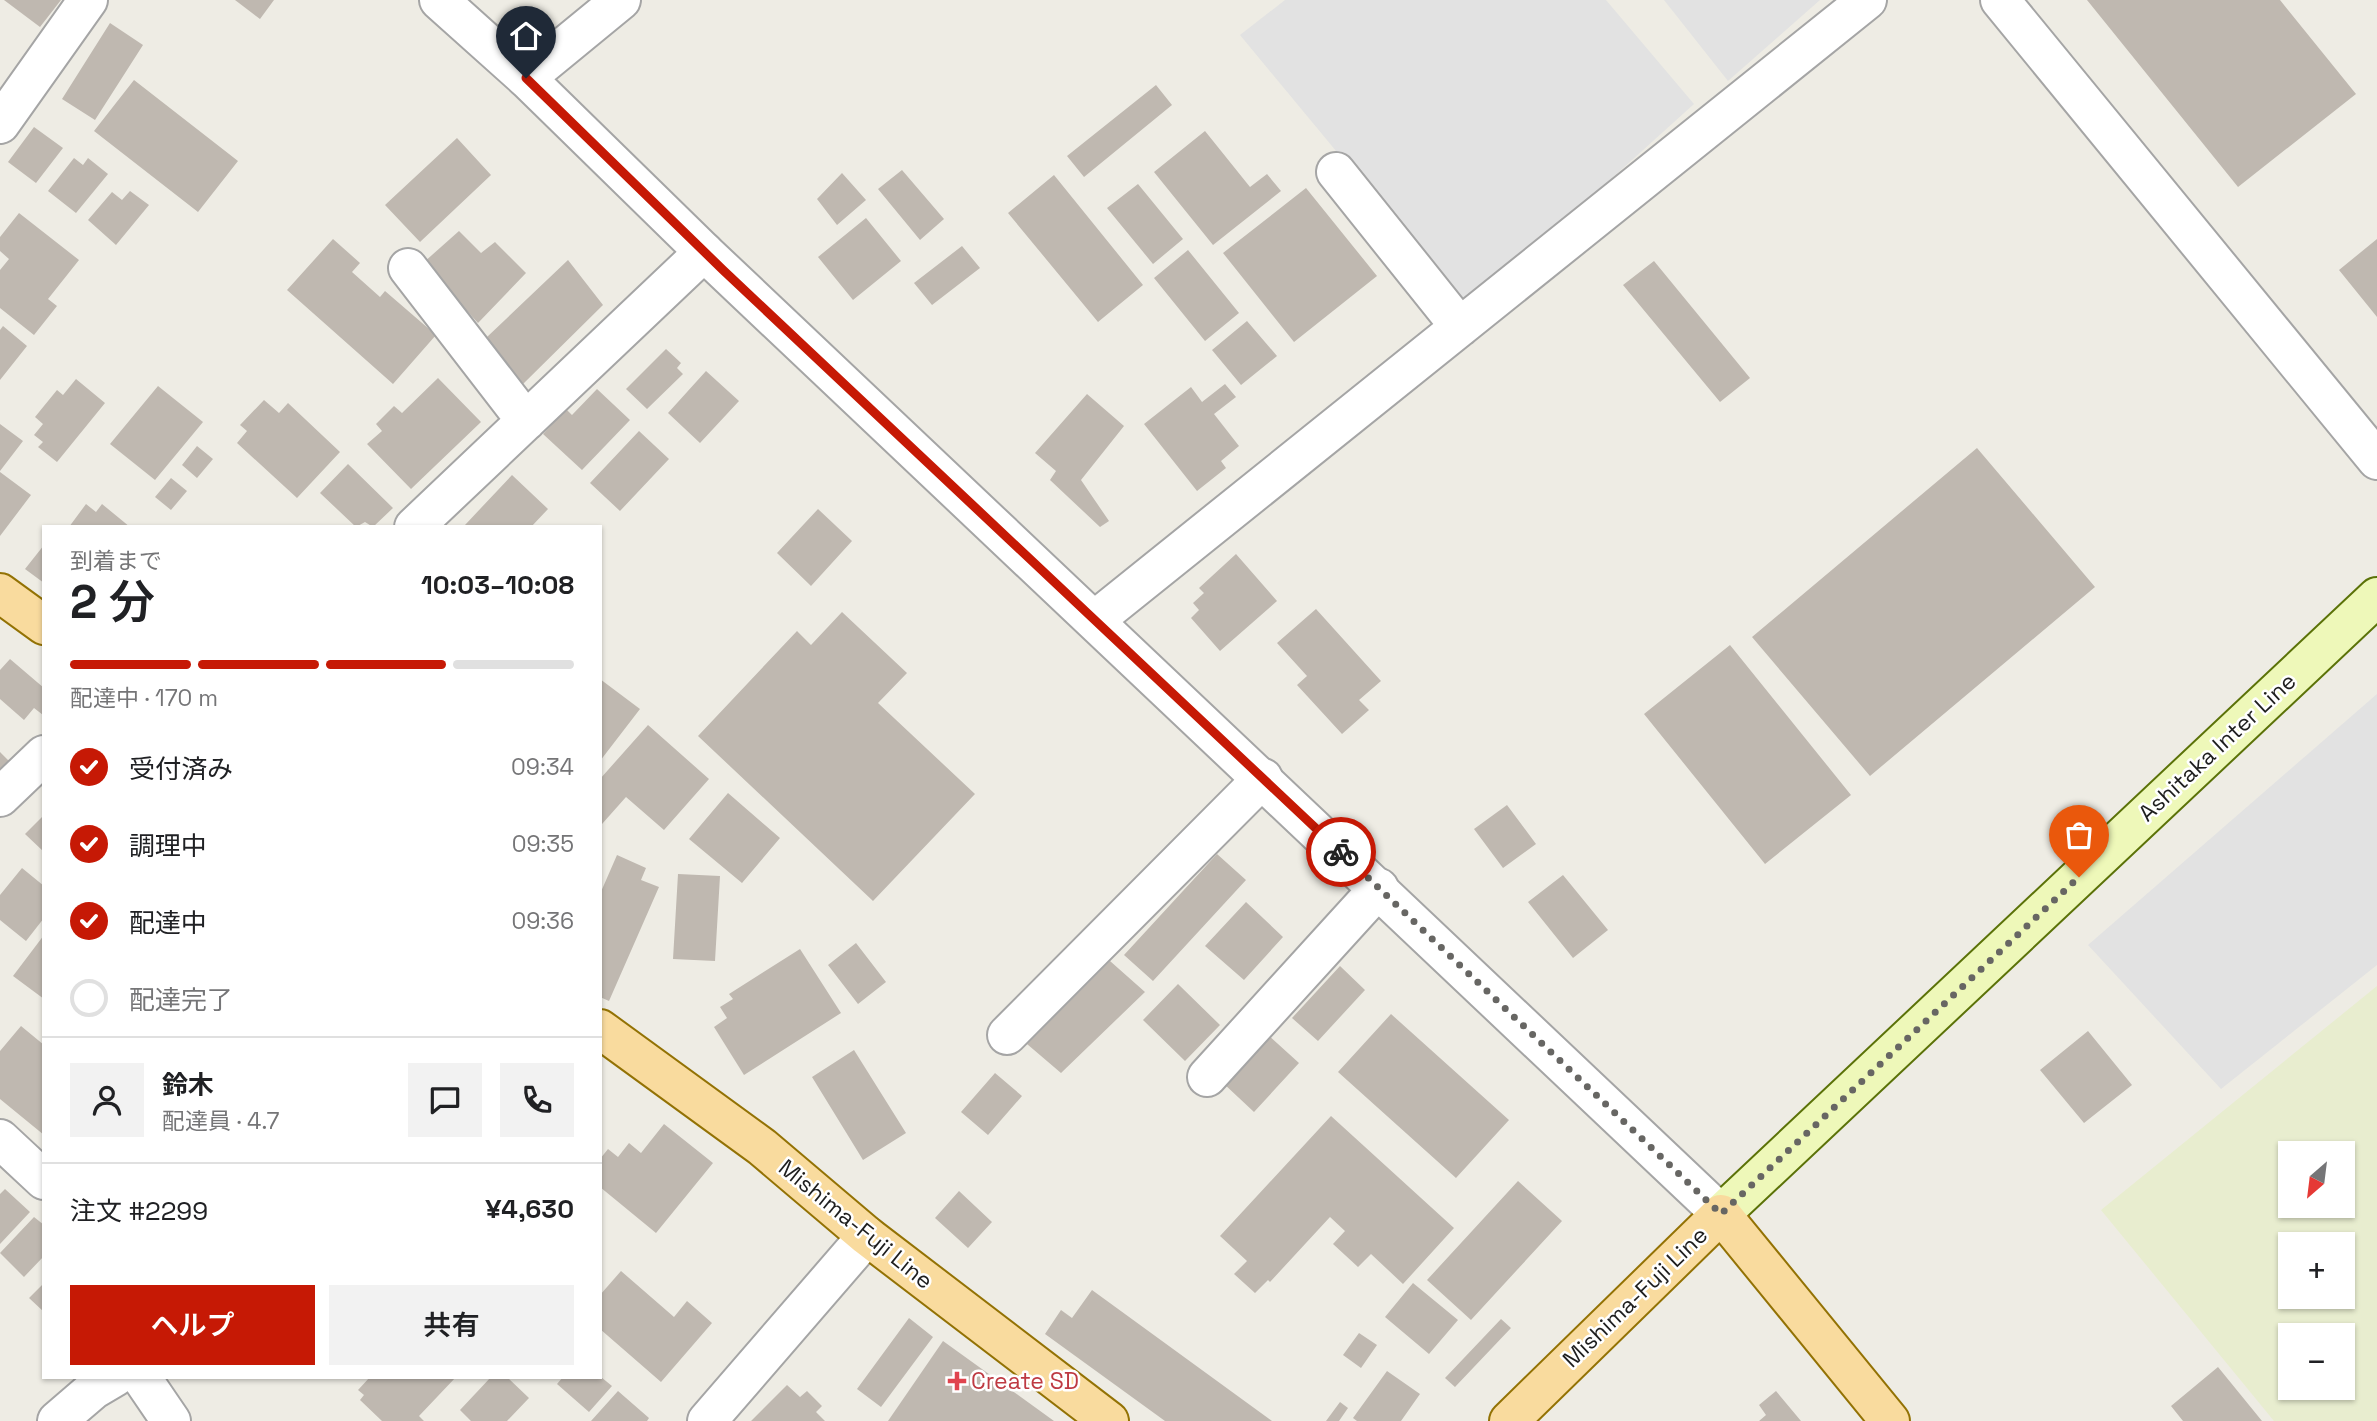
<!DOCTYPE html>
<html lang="ja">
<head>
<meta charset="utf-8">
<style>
  body { margin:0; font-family:"Space Grotesk","Noto Sans JP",sans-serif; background:#f2f2f2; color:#202124; height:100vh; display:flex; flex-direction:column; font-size:26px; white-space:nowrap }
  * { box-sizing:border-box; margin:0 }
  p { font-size:23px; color:#757577 }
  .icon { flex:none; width:38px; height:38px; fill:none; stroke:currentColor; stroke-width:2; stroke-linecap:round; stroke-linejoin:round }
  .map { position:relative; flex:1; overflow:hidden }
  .side { position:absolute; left:42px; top:525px; width:560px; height:854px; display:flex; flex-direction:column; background:#fff; border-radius:0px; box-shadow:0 2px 5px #0004 }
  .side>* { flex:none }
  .needle { width:46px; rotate:208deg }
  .buttons { position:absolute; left:2278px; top:1141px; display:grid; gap:14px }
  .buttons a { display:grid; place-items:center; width:77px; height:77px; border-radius:0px; background:#fff; box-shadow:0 2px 5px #0004; font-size:35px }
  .pin { position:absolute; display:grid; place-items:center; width:60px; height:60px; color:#fff; margin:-72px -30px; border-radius:50% 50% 50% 0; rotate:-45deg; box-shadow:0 0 7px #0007 }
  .pin .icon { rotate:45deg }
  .courier { position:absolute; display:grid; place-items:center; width:70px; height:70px; margin:-35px; border:5px solid #c61905; border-radius:50%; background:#fff; color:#222; box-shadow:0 2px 9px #0007 }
  .headline em { font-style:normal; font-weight:600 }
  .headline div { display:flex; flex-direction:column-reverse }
  .headline { display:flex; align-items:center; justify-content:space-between; height:119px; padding:0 28px }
  h1 { font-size:46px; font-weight:600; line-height:52px }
  .bar { display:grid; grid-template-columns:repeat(4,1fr); gap:10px 7px; align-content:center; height:84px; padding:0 28px }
  .bar i { height:9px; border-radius:5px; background:#e0e0e0 }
  .bar .active { background:#c61905 }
  .bar p { grid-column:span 4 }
  .line { display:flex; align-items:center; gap:18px; padding:0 28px; border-top:2px solid #e0e0e0 }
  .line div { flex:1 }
  .round { display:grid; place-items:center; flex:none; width:74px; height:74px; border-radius:0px; background:#f2f2f2 }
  ol { padding:0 28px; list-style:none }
  li { display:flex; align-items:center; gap:21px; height:77px }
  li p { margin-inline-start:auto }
  li .icon { padding:7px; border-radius:50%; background:#c61905; color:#fff; stroke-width:4 }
  li:last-child { color:#757577 }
  li i { width:38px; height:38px; border:4px solid #e0e0e0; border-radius:50% }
  .cta { display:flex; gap:14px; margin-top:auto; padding:14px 28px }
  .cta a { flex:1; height:80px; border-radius:0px; background:#c61905; color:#fff; font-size:28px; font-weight:600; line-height:80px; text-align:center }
  .cta a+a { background:#f2f2f2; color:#202124 }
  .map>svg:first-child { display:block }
  .farmland { fill:#e8edcf; fill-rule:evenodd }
  .parking { fill:#e2e2e2 }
  .building { fill:#bfb8b0 }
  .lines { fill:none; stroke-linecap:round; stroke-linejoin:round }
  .minor-casing { stroke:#a5a5a5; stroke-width:42 }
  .tertiary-casing { stroke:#a5a5a5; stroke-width:42 }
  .secondary-casing { stroke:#5b7208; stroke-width:42 }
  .primary-casing { stroke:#937204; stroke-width:42 }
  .minor { stroke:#fff; stroke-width:38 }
  .tertiary { stroke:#fff; stroke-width:38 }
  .secondary { stroke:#eef8b9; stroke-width:38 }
  .primary { stroke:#f9db9e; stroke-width:38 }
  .done { stroke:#676663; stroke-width:7; stroke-dasharray:0 12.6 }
  .route { stroke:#c61905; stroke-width:9 }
  .health-dot { fill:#e0444e; stroke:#fff; stroke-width:2.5 }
  .labels { text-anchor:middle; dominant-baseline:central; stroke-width:5; stroke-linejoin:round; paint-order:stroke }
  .street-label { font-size:23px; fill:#1e1e1e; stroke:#fff }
  .health-label { font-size:23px; fill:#be3a42; stroke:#fff; text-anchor:start }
</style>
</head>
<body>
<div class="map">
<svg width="2377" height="1421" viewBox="0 0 2377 1421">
  <rect width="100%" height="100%" fill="#eeece4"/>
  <!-- farmland -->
  <path class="farmland" d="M 2377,986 L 2377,1421 L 2274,1421 L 2101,1210 ZM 2291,1153 L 2343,1153 L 2343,1206 L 2291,1206 ZM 2291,1244 L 2343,1244 L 2343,1297 L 2291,1297 ZM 2291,1335 L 2343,1335 L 2343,1388 L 2291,1388 Z"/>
  <!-- parking -->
  <path class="parking" d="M 1285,0 L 1606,0 L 1694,104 L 1467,309 L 1240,35 Z
    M 1664,0 L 1820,0 L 1728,81 Z
    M 2377,694 L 2377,965 L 2221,1089 L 2088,945 Z"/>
  <!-- building -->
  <path class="building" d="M 4,0 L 61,0 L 40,27 Z
    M 235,0 L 274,0 L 260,19 Z
    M 2087,0 L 2280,0 L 2356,94 L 2238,187 Z
    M 110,23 L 143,45 L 95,120 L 62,99 Z
    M 134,80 L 238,161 L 198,212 L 94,131 Z
    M 1156,85 L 1172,105 L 1084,177 L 1067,156 Z
    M 34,127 L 63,148 L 36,183 L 8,162 Z
    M 1205,131 L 1250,187 L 1267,174 L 1281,191 L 1213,245 L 1154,172 Z
    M 457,138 L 491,175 L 420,242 L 385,205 Z
    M 74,158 L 83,165 L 88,158 L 108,174 L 76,213 L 48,191 Z
    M 902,170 L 944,219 L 920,240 L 878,189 Z
    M 842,173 L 866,200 L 837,225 L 817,199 Z
    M 1054,175 L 1143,285 L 1098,322 L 1008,213 Z
    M 1138,184 L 1183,239 L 1153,264 L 1107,208 Z
    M 1306,188 L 1377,276 L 1294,342 L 1223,253 Z
    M 130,191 L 149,205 L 116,245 L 88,220 L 112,192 L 122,200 Z
    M 19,213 L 79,260 L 48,299 L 57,306 L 34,335 L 0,308 L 0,270 L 9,259 L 0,251 L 0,237 Z
    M 866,218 L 901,261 L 853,300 L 818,257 Z
    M 459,231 L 481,253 L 495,242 L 526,273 L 478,323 L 423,263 Z
    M 333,239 L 360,263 L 352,272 L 380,297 L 385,291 L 436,335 L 393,384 L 287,290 Z
    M 2377,239 L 2377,317 L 2339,270 Z
    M 962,246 L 980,268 L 932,305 L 914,283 Z
    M 1188,250 L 1239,313 L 1205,341 L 1154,278 Z
    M 568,260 L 603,305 L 523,384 L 487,337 Z
    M 1654,261 L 1750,378 L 1720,402 L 1623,285 Z
    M 1247,321 L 1277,356 L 1241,385 L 1212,350 Z
    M 3,326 L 27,346 L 0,380 L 0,330 Z
    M 666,349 L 681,363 L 677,368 L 683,374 L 647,409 L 626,389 Z
    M 706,371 L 739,401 L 700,443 L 668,413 Z
    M 438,378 L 481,422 L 411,489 L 367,444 L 382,431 L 376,424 L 394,406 L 402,413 Z
    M 76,379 L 105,403 L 57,462 L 38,447 L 43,442 L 34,435 L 43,424 L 35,417 L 57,390 L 63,395 Z
    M 1225,384 L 1236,397 L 1214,414 L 1239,446 L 1221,461 L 1226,468 L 1197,491 L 1144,424 L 1191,387 L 1202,402 Z
    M 158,386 L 203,422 L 155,480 L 110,444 Z
    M 597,389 L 630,420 L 582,470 L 543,434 L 566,409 L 572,415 Z
    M 1087,394 L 1124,426 L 1081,480 L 1109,521 L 1100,527 L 1050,480 L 1056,471 L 1035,453 Z
    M 264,400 L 279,413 L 288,403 L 340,452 L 297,498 L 237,443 L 247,431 L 240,425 Z
    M 0,424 L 23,441 L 0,471 Z
    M 639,431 L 669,459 L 620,511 L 590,483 Z
    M 197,446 L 213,459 L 197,478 L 182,465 Z
    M 1977,448 L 2095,587 L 1870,776 L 1752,637 Z
    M 348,464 L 393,508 L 373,527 L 365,522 L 356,527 L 320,493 Z
    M 0,472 L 31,495 L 0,536 Z
    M 512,475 L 548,509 L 531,527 L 467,527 L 465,525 Z
    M 171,478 L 187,491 L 171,510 L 155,497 Z
    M 86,504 L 96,512 L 102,504 L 130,527 L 69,527 Z
    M 818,509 L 852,541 L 811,586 L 777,553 Z
    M 44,545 L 44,583 L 25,569 Z
    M 1236,554 L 1277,601 L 1220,651 L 1191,618 L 1199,610 L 1193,603 L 1204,593 L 1199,588 Z
    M 1316,609 L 1381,681 L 1359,700 L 1369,710 L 1342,734 L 1297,685 L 1307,676 L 1277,643 Z
    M 842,612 L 907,673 L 878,703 L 975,794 L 873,901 L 698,736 L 797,631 L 811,645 Z
    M 1730,645 L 1851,795 L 1765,864 L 1644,714 Z
    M 10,659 L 44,688 L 43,715 L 34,708 L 24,720 L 0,699 L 0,670 Z
    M 600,679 L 640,709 L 600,761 Z
    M 648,725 L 709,779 L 664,830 L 626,797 L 602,824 L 600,779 Z
    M 0,752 L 10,762 L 0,772 Z
    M 728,793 L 780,838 L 742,883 L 689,839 Z
    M 1507,805 L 1536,844 L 1503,868 L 1474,829 Z
    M 44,815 L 44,852 L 25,834 Z
    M 1217,854 L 1246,880 L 1153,981 L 1124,955 Z
    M 617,855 L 646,868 L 641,880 L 659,887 L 609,1001 L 600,997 L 600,894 Z
    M 22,868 L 44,886 L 44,918 L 26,941 L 0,920 L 0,895 Z
    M 678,874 L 720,876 L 715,961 L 673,959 Z
    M 1563,875 L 1608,930 L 1573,958 L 1528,902 Z
    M 1246,902 L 1283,937 L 1244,980 L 1205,946 Z
    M 44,935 L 44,999 L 13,976 Z
    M 856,943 L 886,982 L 858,1004 L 828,965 Z
    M 800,949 L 841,1013 L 744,1075 L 714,1027 L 727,1018 L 720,1007 L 733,999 L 729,994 Z
    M 1110,961 L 1145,992 L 1061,1073 L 1027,1044 Z
    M 1340,966 L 1365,990 L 1318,1041 L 1292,1018 Z
    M 1178,984 L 1220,1025 L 1185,1061 L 1143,1020 Z
    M 1391,1014 L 1509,1120 L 1456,1178 L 1338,1072 Z
    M 21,1026 L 44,1045 L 44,1135 L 0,1099 L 0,1051 Z
    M 2088,1031 L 2132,1085 L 2084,1123 L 2040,1070 Z
    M 1267,1034 L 1299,1063 L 1254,1112 L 1223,1083 Z
    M 854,1050 L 906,1133 L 863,1160 L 812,1077 Z
    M 995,1073 L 1022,1096 L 988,1135 L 961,1112 Z
    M 1331,1116 L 1454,1228 L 1403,1284 L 1371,1254 L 1358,1267 L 1333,1244 L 1345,1231 L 1330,1217 L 1270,1282 L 1268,1280 L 1255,1293 L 1234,1274 L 1247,1261 L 1220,1236 Z
    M 664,1124 L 713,1163 L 656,1233 L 600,1187 L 600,1159 L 608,1149 L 618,1157 L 629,1143 L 641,1153 Z
    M 1518,1181 L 1562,1221 L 1471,1320 L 1427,1280 Z
    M 5,1189 L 30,1212 L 0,1244 L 0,1194 Z
    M 959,1191 L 992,1222 L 968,1248 L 935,1218 Z
    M 34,1217 L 44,1225 L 44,1256 L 24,1277 L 0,1253 Z
    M 621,1271 L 674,1317 L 687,1301 L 712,1323 L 661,1382 L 600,1329 L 600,1295 Z
    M 44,1283 L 44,1312 L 29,1298 Z
    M 1413,1283 L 1458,1320 L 1429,1354 L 1385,1317 Z
    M 1092,1290 L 1272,1421 L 1165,1421 L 1045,1334 L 1061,1310 L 1072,1318 Z
    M 909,1318 L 933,1337 L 881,1407 L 857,1389 Z
    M 1501,1319 L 1511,1328 L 1455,1387 L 1445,1378 Z
    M 1359,1333 L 1377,1345 L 1361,1368 L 1343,1355 Z
    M 943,1341 L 1054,1421 L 888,1421 Z
    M 2218,1367 L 2262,1421 L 2183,1421 L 2171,1406 Z
    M 1387,1371 L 1420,1394 L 1401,1421 L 1357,1421 L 1353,1418 Z
    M 370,1377 L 456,1377 L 419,1416 L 424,1421 L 382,1421 L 360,1400 L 364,1395 L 358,1390 Z
    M 491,1377 L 507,1377 L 529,1398 L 507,1421 L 471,1421 L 460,1410 Z
    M 563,1377 L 601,1377 L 612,1386 L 589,1412 L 557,1384 Z
    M 787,1385 L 800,1397 L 807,1391 L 822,1406 L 816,1412 L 825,1421 L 751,1421 Z
    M 618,1391 L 649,1418 L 647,1421 L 591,1421 Z
    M 1776,1391 L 1801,1421 L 1759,1421 L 1766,1415 L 1759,1405 Z
    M 1340,1402 L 1348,1408 L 1339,1421 L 1326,1421 Z"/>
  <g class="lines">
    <defs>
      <path id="minor" d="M 2000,0 L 2377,460
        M 526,78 L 621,0
        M 0,124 L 88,0
        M 1336,172 L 1460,327
        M 408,268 L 526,421
        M 414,527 L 704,252
        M 1095,620 L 1867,0
        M 0,797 L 44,755
        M 1007,1035 L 1263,778
        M 1207,1077 L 1379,888
        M 0,1139 L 44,1180
        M 141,1377 L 171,1421
        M 57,1421 L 93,1390 L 115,1377
        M 707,1421 L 867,1236"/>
      <path id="tertiary" d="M 439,0 L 526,78 L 704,252 L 1721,1214"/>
      <path id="secondary" d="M 1721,1214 L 2377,597"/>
      <path id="primary" d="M 0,593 L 44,625
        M 600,1029 L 762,1147 L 867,1236 L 1109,1421
        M 1509,1421 L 1721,1214 L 1890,1421"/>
    </defs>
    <!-- minor casing -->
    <use href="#minor" class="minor-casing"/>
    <!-- tertiary casing -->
    <use href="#tertiary" class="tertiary-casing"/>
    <!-- secondary casing -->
    <use href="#secondary" class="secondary-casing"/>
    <!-- primary casing -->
    <use href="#primary" class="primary-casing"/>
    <!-- minor -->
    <use href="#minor" class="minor"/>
    <!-- tertiary -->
    <use href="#tertiary" class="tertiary"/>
    <!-- secondary -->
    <use href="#secondary" class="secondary"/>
    <!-- primary -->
    <use href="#primary" class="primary"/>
  </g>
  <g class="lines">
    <!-- done -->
    <path class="done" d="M 1341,852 L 1721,1214 L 2079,877"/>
    <!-- route -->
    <path class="route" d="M 526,78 L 723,270 L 1341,852"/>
  </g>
  <!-- markers -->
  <path class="health-dot" d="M953.5 1370.5h7v7h7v7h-7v7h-7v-7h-7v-7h7z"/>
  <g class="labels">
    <!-- street labels -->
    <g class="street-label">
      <text transform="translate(2217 747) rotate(-43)">Ashitaka Inter Line</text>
      <text transform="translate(856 1224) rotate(39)">Mishima-Fuji Line</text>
      <text transform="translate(1635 1297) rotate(-44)">Mishima-Fuji Line</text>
    </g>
    <!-- health labels -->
    <g class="health-label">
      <text x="971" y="1381">Create SD</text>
    </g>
  </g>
</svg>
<div class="buttons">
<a><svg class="needle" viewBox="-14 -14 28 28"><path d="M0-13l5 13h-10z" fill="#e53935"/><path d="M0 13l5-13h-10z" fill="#757577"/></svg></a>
<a>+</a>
<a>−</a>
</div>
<div class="pin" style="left:2079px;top:877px;background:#ea580c"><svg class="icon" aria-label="bag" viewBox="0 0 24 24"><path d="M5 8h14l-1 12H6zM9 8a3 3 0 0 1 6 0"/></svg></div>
<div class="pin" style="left:526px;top:78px;background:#1f2937"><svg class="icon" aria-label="home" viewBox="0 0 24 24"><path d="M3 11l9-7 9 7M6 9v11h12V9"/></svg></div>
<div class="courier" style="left:1341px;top:852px"><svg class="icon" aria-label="bike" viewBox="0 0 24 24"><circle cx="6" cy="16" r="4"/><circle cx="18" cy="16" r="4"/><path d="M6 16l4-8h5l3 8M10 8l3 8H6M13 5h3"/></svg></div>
<section class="side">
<div class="headline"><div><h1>2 分</h1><p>到着まで</p></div><em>10:03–10:08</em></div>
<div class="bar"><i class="active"></i><i class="active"></i><i class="active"></i><i></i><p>配達中 · 170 m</p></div>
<ol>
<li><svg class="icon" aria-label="check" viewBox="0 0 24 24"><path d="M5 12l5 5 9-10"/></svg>受付済み<p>09:34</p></li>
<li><svg class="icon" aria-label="check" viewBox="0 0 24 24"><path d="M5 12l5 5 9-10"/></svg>調理中<p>09:35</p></li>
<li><svg class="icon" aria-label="check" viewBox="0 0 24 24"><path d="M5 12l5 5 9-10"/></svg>配達中<p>09:36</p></li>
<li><i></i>配達完了</li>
</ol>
<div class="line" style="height:126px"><a class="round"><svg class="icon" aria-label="person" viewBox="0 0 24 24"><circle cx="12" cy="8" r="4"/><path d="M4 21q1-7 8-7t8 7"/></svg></a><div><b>鈴木</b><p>配達員 · 4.7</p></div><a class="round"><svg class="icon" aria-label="chat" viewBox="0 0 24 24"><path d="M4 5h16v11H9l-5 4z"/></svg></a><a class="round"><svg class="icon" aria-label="phone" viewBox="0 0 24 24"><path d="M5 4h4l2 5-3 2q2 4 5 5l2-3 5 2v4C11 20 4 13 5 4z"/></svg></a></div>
<div class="line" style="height:91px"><div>注文 #2299</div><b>¥4,630</b></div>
<div class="cta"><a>ヘルプ</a><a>共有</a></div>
</section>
</div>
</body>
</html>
